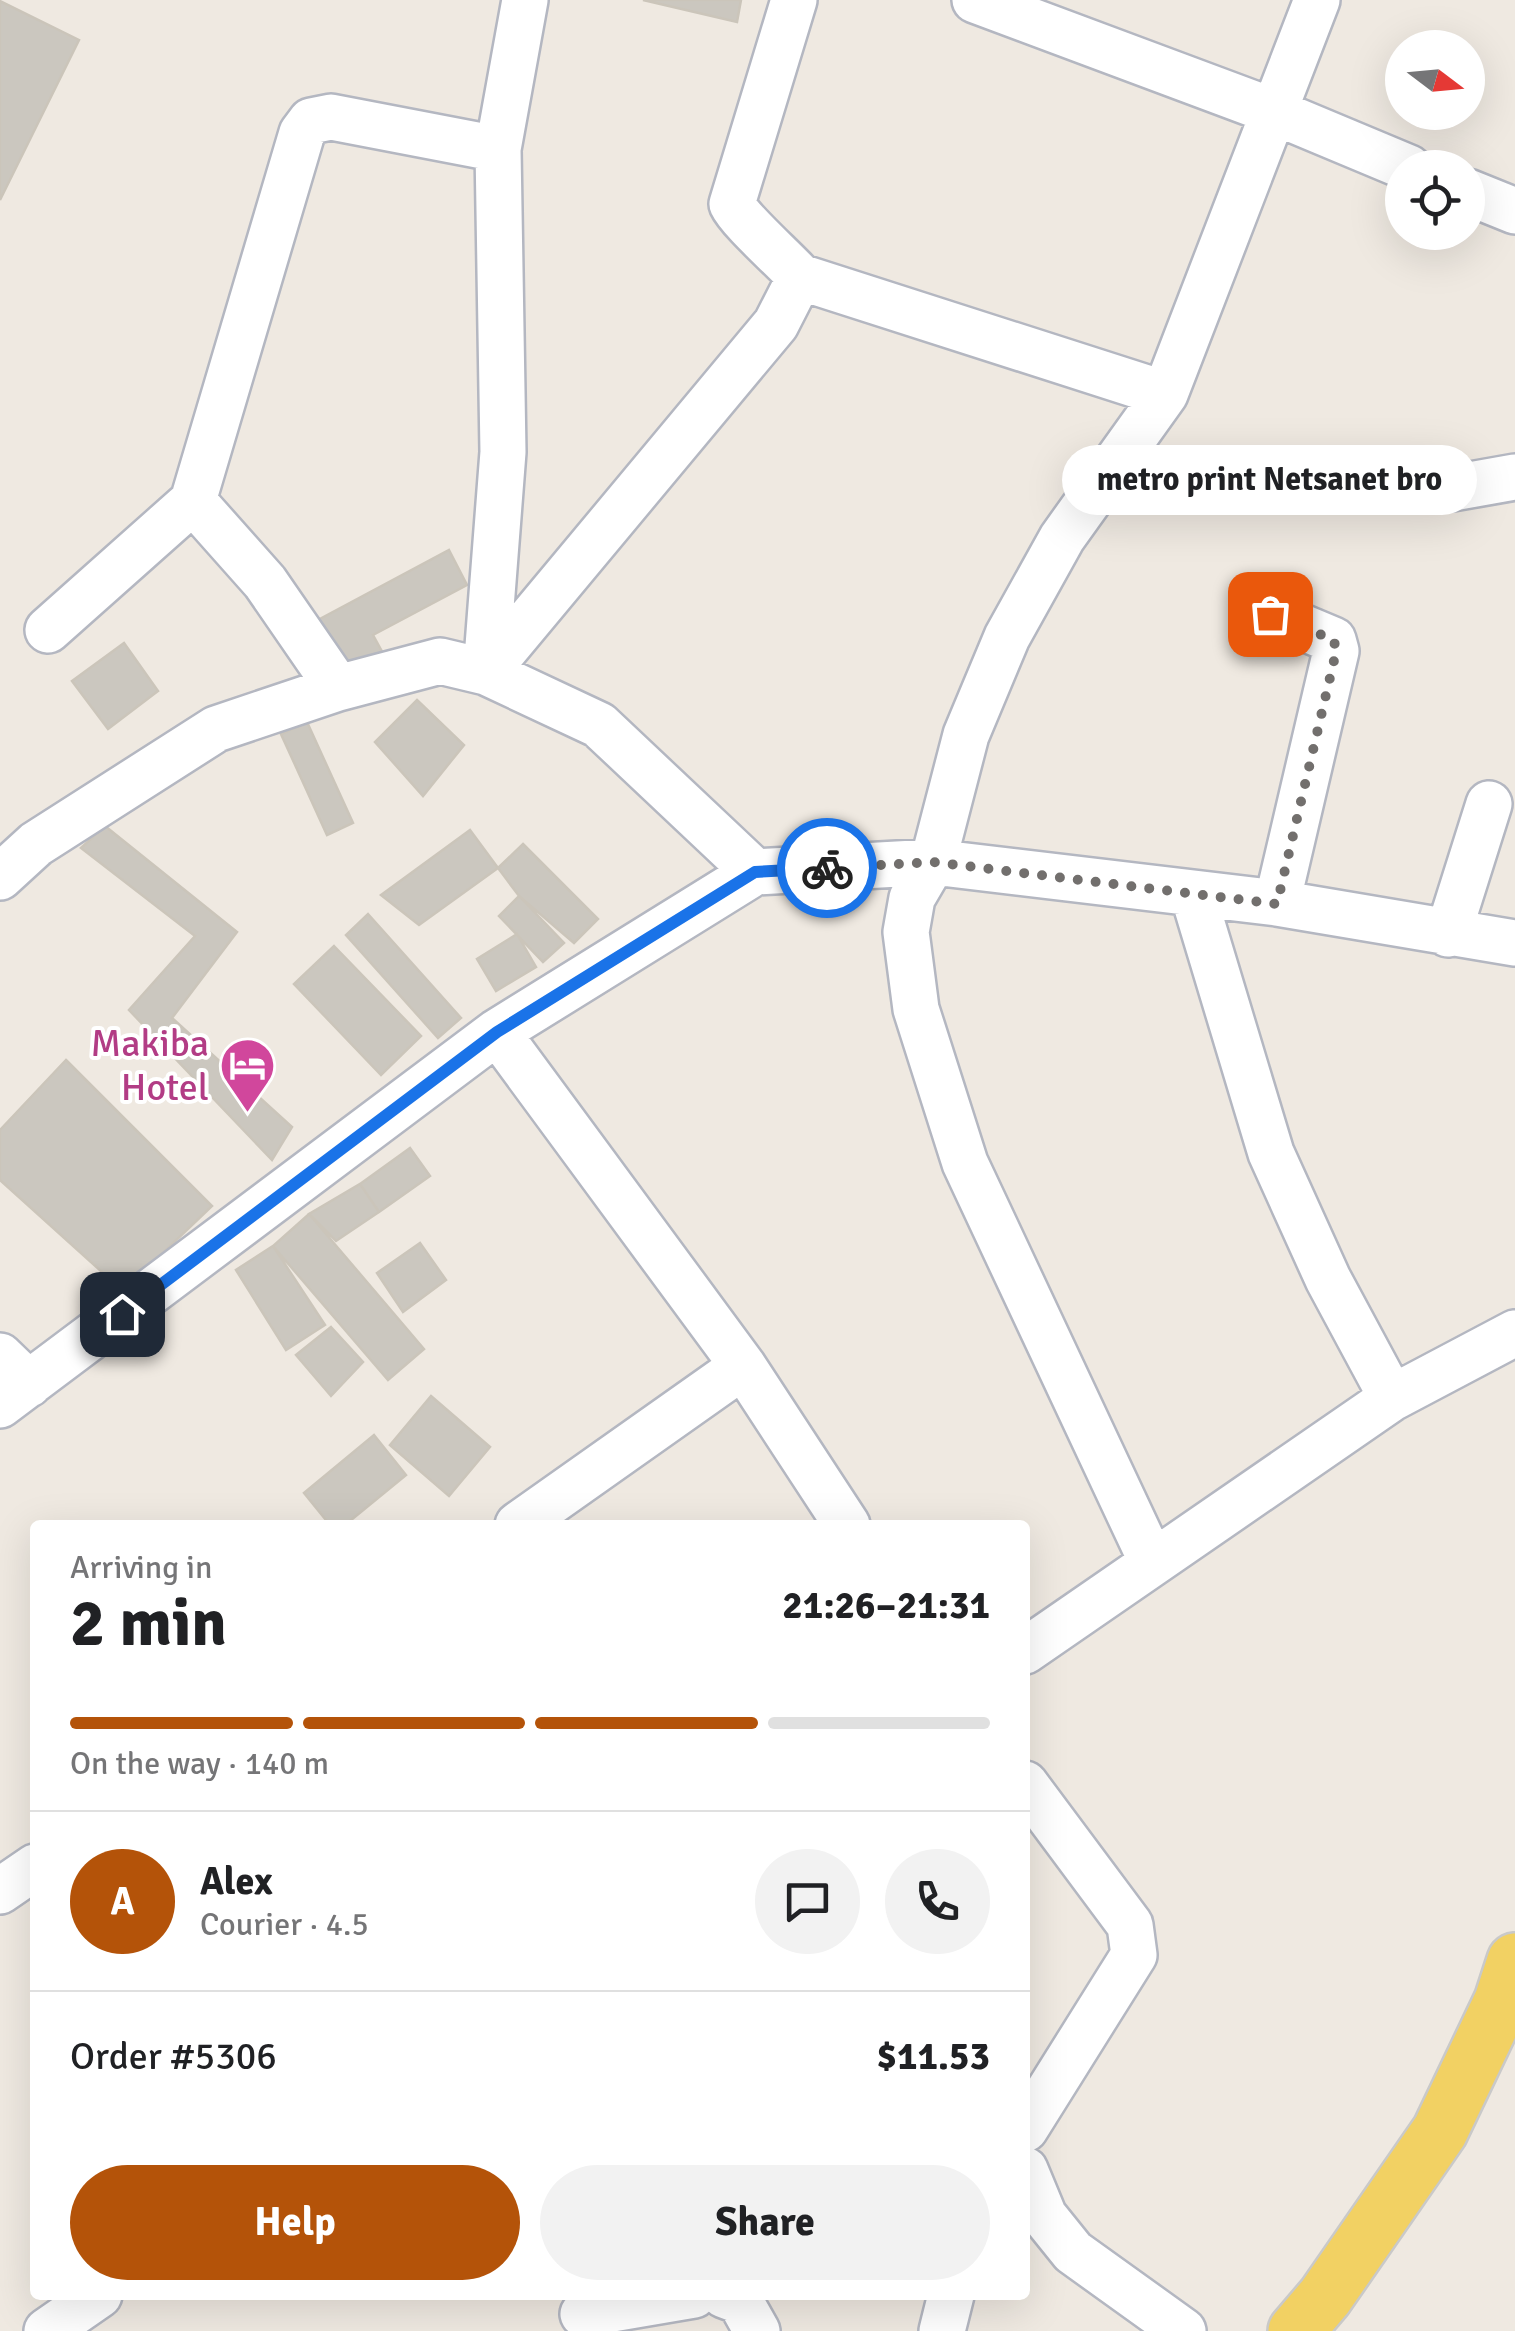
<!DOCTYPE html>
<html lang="en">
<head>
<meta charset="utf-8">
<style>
  body { margin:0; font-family:Signika,sans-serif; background:#f2f2f2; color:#202124; height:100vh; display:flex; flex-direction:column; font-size:38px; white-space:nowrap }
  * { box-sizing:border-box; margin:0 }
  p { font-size:32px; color:#757577 }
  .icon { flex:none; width:55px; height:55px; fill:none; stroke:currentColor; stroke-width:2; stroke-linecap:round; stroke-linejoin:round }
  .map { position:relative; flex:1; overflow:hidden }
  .details { position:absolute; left:30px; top:1520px; width:1000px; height:780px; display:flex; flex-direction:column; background:#fff; border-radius:10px; box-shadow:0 10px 40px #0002 }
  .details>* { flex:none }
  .needle { width:65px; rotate:106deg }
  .tools { position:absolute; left:1385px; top:30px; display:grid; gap:20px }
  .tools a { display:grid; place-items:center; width:100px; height:100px; border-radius:50%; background:#fff; box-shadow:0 10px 40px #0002; font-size:50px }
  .pin { position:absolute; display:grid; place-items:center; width:85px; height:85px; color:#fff; margin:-42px; border-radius:20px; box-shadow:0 5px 15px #0006 }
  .courier { position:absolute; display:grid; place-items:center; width:100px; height:100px; margin:-50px; border:8px solid #1a73e8; border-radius:50%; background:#fff; color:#222; box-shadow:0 2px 12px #0007 }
  .bubble { position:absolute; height:70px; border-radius:35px; background:#fff; box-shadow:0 10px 40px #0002; font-size:32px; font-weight:700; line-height:70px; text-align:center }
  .head em { font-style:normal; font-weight:700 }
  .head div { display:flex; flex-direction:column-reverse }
  .head { display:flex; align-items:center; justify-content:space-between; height:170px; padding:0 40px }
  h1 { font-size:65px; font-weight:700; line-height:75px }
  .bar { display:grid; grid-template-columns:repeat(4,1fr); gap:15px 10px; align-content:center; height:120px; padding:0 40px }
  .bar i { height:12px; border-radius:8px; background:#e0e0e0 }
  .bar .selected { background:#b45309 }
  .bar p { grid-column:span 4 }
  .line { display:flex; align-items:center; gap:25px; padding:0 40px; border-top:2px solid #e0e0e0 }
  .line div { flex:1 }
  .round { display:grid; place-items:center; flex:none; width:105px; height:105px; border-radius:52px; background:#f2f2f2 }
  .action { display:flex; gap:20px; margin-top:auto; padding:20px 40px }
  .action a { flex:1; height:115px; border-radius:60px; background:#b45309; color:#fff; font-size:40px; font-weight:700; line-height:115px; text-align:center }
  .action a+a { background:#f2f2f2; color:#202124 }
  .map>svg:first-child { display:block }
  .building { fill:#cbc7bf; stroke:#cbc5ba; stroke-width:2.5 }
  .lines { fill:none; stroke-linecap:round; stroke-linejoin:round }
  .street-casing { stroke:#b4b7c1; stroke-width:50 }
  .primary-casing { stroke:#c9c9c9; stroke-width:60 }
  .street { stroke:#fff; stroke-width:45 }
  .primary { stroke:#f2d163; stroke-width:55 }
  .done { stroke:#726f6d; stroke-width:10; stroke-dasharray:0 18 }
  .route { stroke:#1a73e8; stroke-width:12 }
  .labels { text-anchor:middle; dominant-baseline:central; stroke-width:8; stroke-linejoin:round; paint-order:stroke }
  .hotel-label { font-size:38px; fill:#b23c85; stroke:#fff; text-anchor:end }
</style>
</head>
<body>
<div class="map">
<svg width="1515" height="2331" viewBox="0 0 1515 2331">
  <rect width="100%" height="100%" fill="#efe9e1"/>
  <!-- building -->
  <path class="building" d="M 643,0 L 741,0 L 737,22 Z
    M 0,1 L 79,40 L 0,200 Z
    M 449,550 L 467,585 L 373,635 L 385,657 L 333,685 L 303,628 Z
    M 124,643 L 158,691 L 108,729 L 72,681 Z
    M 417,700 L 464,745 L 423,796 L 375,742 Z
    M 307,722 L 353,823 L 327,835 L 281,734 Z
    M 105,826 L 237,932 L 172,1018 L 292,1127 L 272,1160 L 129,1010 L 195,936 L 81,848 Z
    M 470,830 L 498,868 L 419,925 L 381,895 Z
    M 523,844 L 598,919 L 574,943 L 519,896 L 498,868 Z
    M 519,896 L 564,943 L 543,962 L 499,916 Z
    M 368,914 L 461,1018 L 438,1038 L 346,935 Z
    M 517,934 L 536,967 L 496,991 L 477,959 Z
    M 334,946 L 421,1036 L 381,1075 L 294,984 Z
    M 66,1060 L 212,1206 L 123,1291 L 0,1180 L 0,1130 Z
    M 410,1148 L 430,1176 L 379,1212 L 360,1184 Z
    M 360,1184 L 379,1212 L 336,1241 L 309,1214 Z
    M 309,1214 L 424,1349 L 388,1380 L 273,1246 Z
    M 420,1243 L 446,1280 L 403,1312 L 377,1273 Z
    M 273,1246 L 325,1325 L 286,1350 L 236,1270 Z
    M 331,1327 L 363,1362 L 331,1396 L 296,1355 Z
    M 431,1396 L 490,1447 L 449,1496 L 390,1445 Z
    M 374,1435 L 406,1475 L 345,1525 L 330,1525 L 304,1493 Z"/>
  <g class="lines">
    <defs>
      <path id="street" d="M 794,0 L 732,204 C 740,221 784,259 800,277
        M 975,0 L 1275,112 L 1409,168
        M 1468,192 L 1515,211
        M 1453,488 L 1515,477
        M 193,501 L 265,582 L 338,688
        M 1271,614 L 1333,640 L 1336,651 L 1277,903
        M 48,630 L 193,501 L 302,133 L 311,121 L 331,117 L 498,149
        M 486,672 L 776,324 L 800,277 L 1165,394 L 1317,0
        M 486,672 L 503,452 L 498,149 L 525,0
        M 0,877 L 36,844 L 216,729 L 338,688 L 440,661 L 486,672 L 599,725 L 755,872
        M 1193,894 L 1271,1153 L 1328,1279 L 1392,1398
        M 1448,934 L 1489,804
        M 497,1032 L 743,1366 L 847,1525
        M 0,1356 L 29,1384
        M 0,1405 L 497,1032 L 755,872 L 933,862 L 1277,903 L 1515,943
        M 518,1525 L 743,1366
        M 1152,1562 L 965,1163 L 916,1009 L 906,932 L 912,898 L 933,862 L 966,735 L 1007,637 L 1062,538 L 1165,394
        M 1025,1651 L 1392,1398 L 1515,1333
        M 1025,1784 L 1130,1925 L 1134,1955 L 1025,2129
        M 0,1891 L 35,1867
        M 1025,2170 L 1044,2216 L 1073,2252 L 1183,2331
        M 724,2295 L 740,2301 L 757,2331
        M 583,2314 L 694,2295
        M 47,2331 L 99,2295
        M 942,2331 L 951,2295"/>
      <path id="primary" d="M 1296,2331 L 1325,2297 L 1440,2131 L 1502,2001 L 1515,1961"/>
    </defs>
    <!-- street casing -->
    <use href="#street" class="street-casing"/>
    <!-- primary casing -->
    <use href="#primary" class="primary-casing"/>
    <!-- street -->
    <use href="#street" class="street"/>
    <!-- primary -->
    <use href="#primary" class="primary"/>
  </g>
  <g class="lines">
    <!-- done -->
    <path class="done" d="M 827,868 L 933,862 L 1277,904 L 1336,652 L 1334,640 L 1270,614"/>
    <!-- route -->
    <path class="route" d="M 122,1314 L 497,1032 L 755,872 L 827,868"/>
  </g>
  <!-- icons -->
  <defs>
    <symbol id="hotel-pin" viewBox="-11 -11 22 30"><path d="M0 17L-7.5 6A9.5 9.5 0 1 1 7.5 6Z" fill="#d1479c" stroke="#fff"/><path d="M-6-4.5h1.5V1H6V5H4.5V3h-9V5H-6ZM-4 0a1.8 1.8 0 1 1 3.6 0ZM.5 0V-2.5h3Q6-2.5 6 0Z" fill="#fff"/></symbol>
  </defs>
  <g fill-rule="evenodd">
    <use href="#hotel-pin" x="216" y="1034" width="63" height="86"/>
  </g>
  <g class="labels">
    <!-- hotel labels -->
    <g class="hotel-label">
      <text x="209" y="1043">Makiba<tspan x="209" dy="44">Hotel</tspan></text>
    </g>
  </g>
</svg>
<div class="tools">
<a><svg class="needle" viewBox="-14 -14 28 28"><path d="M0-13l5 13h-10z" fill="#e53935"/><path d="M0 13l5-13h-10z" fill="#757577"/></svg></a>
<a><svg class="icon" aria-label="locate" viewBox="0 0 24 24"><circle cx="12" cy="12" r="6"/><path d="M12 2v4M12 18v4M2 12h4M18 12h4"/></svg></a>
</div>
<div class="pin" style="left:1270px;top:614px;background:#ea580c"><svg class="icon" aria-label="bag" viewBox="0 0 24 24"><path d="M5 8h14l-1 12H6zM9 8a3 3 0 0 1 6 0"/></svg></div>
<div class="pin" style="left:122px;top:1314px;background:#1f2937"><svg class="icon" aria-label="home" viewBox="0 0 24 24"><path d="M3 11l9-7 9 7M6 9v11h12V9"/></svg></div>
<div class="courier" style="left:827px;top:868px"><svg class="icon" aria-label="bike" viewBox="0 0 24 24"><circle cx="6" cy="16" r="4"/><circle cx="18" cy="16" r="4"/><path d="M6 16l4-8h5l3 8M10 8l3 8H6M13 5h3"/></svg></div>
<div class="bubble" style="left:1062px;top:445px;width:415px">metro print Netsanet bro</div>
<section class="details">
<div class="head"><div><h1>2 min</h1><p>Arriving in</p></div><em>21:26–21:31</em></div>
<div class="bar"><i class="selected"></i><i class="selected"></i><i class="selected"></i><i></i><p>On the way · 140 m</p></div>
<div class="line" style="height:180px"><b class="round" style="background:#b45309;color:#fff">A</b><div><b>Alex</b><p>Courier · 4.5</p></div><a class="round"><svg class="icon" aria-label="chat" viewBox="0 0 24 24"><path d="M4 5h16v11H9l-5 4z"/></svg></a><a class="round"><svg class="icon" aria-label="phone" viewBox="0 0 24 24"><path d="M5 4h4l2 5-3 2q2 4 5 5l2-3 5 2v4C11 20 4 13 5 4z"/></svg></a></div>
<div class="line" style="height:130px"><div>Order #5306</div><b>$11.53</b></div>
<div class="action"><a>Help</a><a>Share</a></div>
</section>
</div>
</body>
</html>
